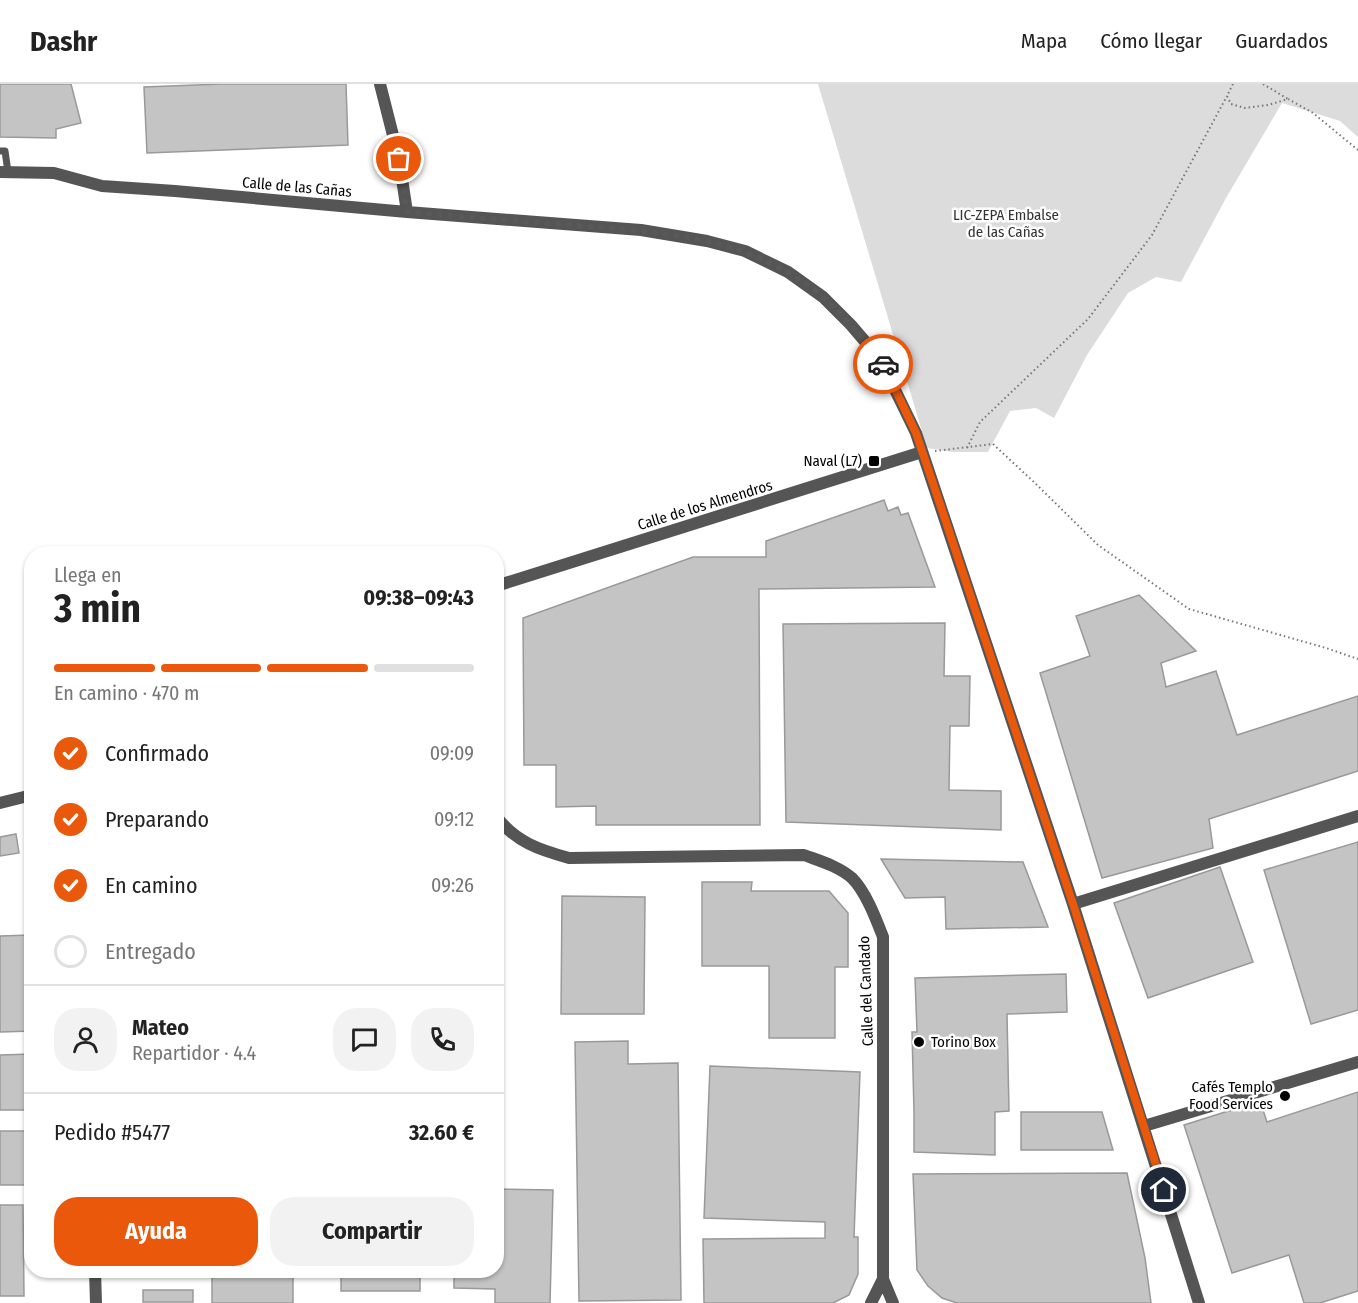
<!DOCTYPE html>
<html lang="es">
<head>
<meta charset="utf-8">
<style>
  body { margin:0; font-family:"Fira Sans Condensed",sans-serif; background:#f2f2f2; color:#222; height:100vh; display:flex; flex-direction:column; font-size:22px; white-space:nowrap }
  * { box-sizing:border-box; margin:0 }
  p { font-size:20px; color:#767676 }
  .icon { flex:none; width:33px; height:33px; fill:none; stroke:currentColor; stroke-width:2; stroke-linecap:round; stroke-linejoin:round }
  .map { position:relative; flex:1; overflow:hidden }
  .drawer { position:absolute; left:24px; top:462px; width:480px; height:732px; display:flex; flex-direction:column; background:#fff; border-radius:24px; box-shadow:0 2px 4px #0004 }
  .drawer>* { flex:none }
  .pin { position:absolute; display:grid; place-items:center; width:51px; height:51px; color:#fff; margin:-26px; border:3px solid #fff; border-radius:50%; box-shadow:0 2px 6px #0007 }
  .courier { position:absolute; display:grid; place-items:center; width:60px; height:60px; margin:-30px; border:4px solid #ea580c; border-radius:50%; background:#fff; color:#222; box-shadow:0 2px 8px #0007 }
  .headline em { font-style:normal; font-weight:700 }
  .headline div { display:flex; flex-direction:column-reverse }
  .headline { display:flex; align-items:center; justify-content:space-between; height:102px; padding:0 30px }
  h1 { font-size:39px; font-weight:700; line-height:45px }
  .bar { display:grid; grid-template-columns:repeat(4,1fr); gap:9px 6px; align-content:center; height:72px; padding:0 30px }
  .bar i { height:8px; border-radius:4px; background:#e0e0e0 }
  .bar .selected { background:#ea580c }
  .bar p { grid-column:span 4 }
  .line { display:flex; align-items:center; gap:15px; padding:0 30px; border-top:2px solid #e0e0e0 }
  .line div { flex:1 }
  .round { display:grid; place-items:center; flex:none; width:63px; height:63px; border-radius:24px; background:#f2f2f2 }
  ol { padding:0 30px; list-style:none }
  li { display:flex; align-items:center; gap:18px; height:66px }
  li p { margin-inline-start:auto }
  li .icon { padding:6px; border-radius:50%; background:#ea580c; color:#fff; stroke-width:4 }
  li:last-child { color:#767676 }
  li i { width:33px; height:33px; border:3px solid #e0e0e0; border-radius:50% }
  .cta { display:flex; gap:12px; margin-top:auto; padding:12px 30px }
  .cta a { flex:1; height:69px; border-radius:24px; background:#ea580c; color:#fff; font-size:24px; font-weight:700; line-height:69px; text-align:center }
  .cta a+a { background:#f2f2f2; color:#222 }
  header { display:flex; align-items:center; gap:36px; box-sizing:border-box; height:84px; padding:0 30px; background:#fff; border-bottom:2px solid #e0e0e0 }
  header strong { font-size:28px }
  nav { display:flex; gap:33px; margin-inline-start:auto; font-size:21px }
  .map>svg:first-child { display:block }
  .green { fill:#dcdcdc }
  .building { fill:#c4c4c4; stroke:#999; stroke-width:1.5 }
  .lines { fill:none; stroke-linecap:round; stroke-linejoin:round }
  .path { stroke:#777; stroke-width:2; stroke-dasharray:1.5 3; stroke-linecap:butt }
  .service { stroke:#555; stroke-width:7 }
  .minor { stroke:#555; stroke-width:12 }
  .done { stroke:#595959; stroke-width:6; stroke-dasharray:0 10.8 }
  .route { stroke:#ea580c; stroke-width:8 }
  .poi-dot { fill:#000; stroke:#fff; stroke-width:2 }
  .labels { text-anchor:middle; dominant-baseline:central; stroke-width:5; stroke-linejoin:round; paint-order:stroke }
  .street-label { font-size:15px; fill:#000; stroke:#fff }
  .park-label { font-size:15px; fill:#333; stroke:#fff }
  .poi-label { font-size:15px; fill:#000; stroke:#fff; text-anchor:end }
</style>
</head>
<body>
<header>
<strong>Dashr</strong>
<nav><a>Mapa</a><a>Cómo llegar</a><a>Guardados</a></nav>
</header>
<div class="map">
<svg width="1358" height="1219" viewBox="0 0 1358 1219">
  <rect width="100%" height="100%" fill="#fff"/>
  <!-- green -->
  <path class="green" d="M 818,0 L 1358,0 L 1358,53 L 1340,37 L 1282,19 L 1226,114 L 1181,198 L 1156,193 L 1128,209 L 1087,271 L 1054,334 L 1036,324 L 1010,327 L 988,368 L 953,368 L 927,364 Z"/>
  <!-- building -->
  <path class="building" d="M 0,0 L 71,0 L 81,39 L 56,45 L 56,54 L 0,53 Z
    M 222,0 L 346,0 L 348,61 L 147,69 L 144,3 Z
    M 884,416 L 888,427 L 898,423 L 901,431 L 908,429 L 935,503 L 759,505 L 760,741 L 596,741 L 596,722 L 556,723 L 556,681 L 524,681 L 523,534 L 693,473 L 766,473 L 766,457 Z
    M 1139,511 L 1196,567 L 1161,579 L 1166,603 L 1216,587 L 1237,651 L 1358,612 L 1358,687 L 1209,735 L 1213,764 L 1102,794 L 1040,589 L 1090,572 L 1076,532 Z
    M 945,539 L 944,592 L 970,592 L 969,642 L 950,642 L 949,706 L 1001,707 L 1001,746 L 786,738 L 783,540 Z
    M 16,750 L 19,769 L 0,772 L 0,753 Z
    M 1358,758 L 1358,926 L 1311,940 L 1264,786 Z
    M 881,775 L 1023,778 L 1048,843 L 946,845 L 945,813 L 905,814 Z
    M 1220,783 L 1253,878 L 1148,914 L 1114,819 Z
    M 702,798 L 752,798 L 751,807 L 829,807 L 848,829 L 848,883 L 835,883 L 835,954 L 769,954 L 769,882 L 702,882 Z
    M 562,812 L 645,813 L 644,930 L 561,930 Z
    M 32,851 L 32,947 L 0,948 L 0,852 Z
    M 1066,890 L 1067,928 L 1007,930 L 1009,1027 L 995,1028 L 995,1071 L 914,1068 L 914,1028 L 912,948 L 917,948 L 915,894 Z
    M 628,957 L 628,980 L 678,979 L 681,1216 L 579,1217 L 575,958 Z
    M 32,970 L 32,1026 L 0,1026 L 0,971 Z
    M 710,982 L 860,988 L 854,1153 L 858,1153 L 858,1190 L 849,1211 L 833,1219 L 704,1219 L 703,1155 L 825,1154 L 825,1138 L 704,1134 Z
    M 1358,1008 L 1358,1207 L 1320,1219 L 1304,1219 L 1289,1171 L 1232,1189 L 1184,1041 L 1260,1017 L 1267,1038 Z
    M 1021,1028 L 1102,1028 L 1113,1066 L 1021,1066 Z
    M 0,1047 L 32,1047 L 32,1101 L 0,1101 Z
    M 1127,1089 L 1145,1174 L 1151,1219 L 957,1219 L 942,1214 L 928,1202 L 917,1186 L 913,1090 Z
    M 496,1105 L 553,1106 L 550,1219 L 495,1219 L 495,1205 L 454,1204 L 454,1186 L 496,1186 Z
    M 0,1121 L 23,1121 L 24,1212 L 0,1212 Z
    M 212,1186 L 293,1186 L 293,1219 L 212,1219 Z
    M 341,1186 L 420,1186 L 420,1207 L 341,1207 Z
    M 143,1206 L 193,1206 L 193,1218 L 143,1218 Z"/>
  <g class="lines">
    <!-- path -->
    <path class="path" d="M 1233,0 L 1227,12 L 1231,20 L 1245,24 L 1268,21 L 1288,15 L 1313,29 L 1358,66
      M 1263,0 L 1288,15
      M 967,364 L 980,338 L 1088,235 L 1152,151 L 1227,12
      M 935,367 L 993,360 L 1037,401 L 1098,461 L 1189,525 L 1326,564 L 1358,575"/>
    <!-- service -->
    <path class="service" d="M 0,67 L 5,67 L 8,88"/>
    <!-- minor -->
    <path class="minor" d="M 380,0 L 399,75 L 407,128
      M 0,88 L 54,89 L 102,102 L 175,107 L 407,128 L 641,146 L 707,157 L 745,167 L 788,188 L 823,213 L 851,241 L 880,275 L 916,349 L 1073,820 L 1199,1219
      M 496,502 L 922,368
      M 0,719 L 32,711
      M 496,732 C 515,758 540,766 569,774 L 804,771 C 820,777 838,782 852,794 C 866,808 876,835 883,853 L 883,1195 L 893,1219
      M 1073,820 L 1358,732
      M 1144,1042 L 1358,978
      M 95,1186 L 96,1219
      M 871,1219 L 883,1195"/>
  </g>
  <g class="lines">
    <!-- done -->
    <path class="done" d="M 399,75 L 407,128 C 462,133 517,137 571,141 C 645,147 722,150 787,188 C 825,209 852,242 880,275 L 883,280"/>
    <!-- route -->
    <path class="route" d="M 883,280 L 916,349 L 942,426 L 1073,820 L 1164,1106"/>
  </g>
  <!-- markers -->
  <g class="poi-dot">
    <rect x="868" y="371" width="12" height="12" rx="3"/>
    <circle cx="919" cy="958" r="6"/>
    <circle cx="1285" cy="1012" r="6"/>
  </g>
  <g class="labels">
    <!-- street labels -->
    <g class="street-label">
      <text transform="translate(297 103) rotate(5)">Calle de las Cañas</text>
      <text transform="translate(705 421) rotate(-17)">Calle de los Almendros</text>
      <text transform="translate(866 907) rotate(-92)">Calle del Candado</text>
    </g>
    <!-- park labels -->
    <g class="park-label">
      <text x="1006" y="131">LIC-ZEPA Embalse<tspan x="1006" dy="17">de las Cañas</tspan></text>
    </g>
    <!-- poi labels -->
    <g class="poi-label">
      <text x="862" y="377">Naval (L7)</text>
      <text x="931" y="958" text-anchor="start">Torino Box</text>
      <text x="1273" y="1003">Cafés Templo<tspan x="1273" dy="17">Food Services</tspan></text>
    </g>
  </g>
</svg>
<div class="pin" style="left:399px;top:75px;background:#ea580c"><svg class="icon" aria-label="bag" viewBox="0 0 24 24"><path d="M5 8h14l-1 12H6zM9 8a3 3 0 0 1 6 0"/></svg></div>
<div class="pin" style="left:1164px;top:1106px;background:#1f2937"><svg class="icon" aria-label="home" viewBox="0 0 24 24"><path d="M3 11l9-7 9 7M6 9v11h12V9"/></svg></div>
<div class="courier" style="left:883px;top:280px"><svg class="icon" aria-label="car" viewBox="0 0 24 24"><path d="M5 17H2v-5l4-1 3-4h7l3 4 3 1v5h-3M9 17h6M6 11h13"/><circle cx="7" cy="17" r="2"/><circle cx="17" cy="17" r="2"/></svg></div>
<section class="drawer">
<div class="headline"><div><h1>3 min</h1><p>Llega en</p></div><em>09:38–09:43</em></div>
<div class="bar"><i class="selected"></i><i class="selected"></i><i class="selected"></i><i></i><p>En camino · 470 m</p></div>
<ol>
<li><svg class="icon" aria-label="check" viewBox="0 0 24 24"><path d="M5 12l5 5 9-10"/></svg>Confirmado<p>09:09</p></li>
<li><svg class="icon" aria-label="check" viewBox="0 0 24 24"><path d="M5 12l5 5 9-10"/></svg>Preparando<p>09:12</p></li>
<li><svg class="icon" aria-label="check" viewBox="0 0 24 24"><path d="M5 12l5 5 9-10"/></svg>En camino<p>09:26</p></li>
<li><i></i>Entregado</li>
</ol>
<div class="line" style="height:108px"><a class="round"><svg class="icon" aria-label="person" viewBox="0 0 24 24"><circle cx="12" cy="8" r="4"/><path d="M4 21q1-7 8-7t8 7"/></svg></a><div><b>Mateo</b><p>Repartidor · 4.4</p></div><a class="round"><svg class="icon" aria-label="chat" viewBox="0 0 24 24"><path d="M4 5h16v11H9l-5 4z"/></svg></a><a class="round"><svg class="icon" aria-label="phone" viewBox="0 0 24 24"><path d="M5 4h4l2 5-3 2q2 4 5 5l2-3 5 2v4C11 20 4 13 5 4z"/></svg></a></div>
<div class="line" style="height:78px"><div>Pedido #5477</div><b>32.60 €</b></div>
<div class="cta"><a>Ayuda</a><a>Compartir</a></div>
</section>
</div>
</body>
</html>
